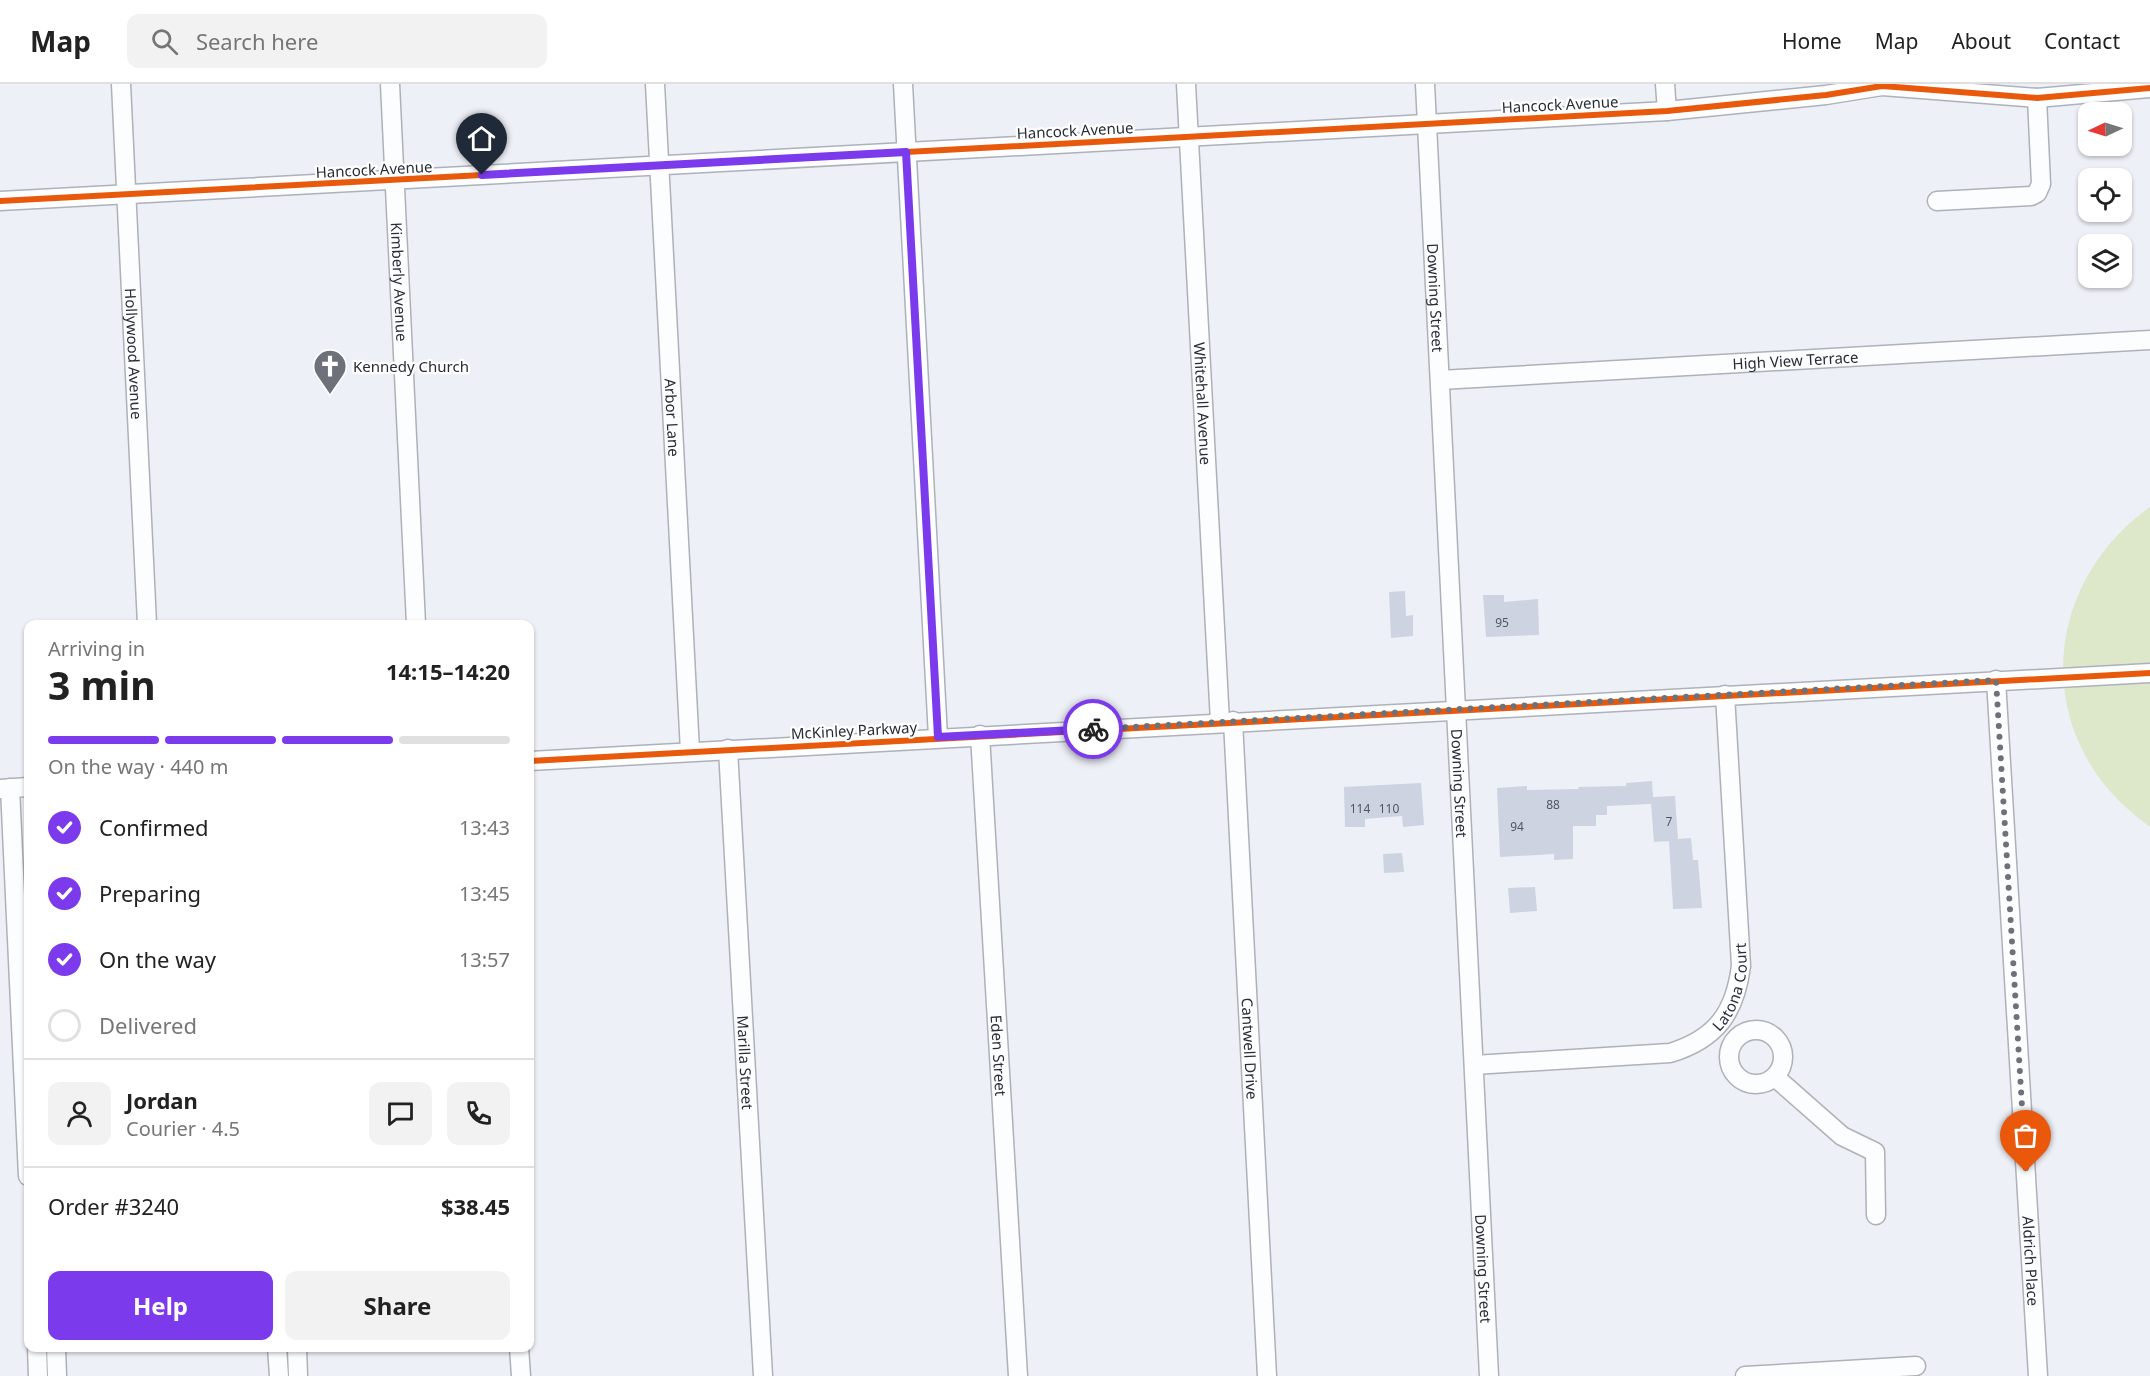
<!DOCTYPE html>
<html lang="en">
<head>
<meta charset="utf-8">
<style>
  body { margin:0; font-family:"Noto Sans",sans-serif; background:#f2f2f2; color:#222; height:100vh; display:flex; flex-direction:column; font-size:22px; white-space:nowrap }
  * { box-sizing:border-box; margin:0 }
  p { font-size:20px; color:#767676 }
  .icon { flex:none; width:33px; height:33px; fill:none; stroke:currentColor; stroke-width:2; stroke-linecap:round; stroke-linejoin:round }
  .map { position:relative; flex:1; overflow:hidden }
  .drawer { position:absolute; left:24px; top:536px; width:510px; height:732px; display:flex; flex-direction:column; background:#fff; border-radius:12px; box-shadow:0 2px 4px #0004 }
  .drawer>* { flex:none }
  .needle { width:39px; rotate:266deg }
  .buttons { position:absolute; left:2078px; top:18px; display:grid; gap:12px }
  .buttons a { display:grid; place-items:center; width:54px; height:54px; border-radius:12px; background:#fff; box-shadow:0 2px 4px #0004; font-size:30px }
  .pin { position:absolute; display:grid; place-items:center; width:51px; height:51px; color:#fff; margin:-62px -26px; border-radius:50% 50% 50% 0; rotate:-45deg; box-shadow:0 0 6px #0007 }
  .pin .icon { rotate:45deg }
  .courier { position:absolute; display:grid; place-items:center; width:60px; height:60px; margin:-30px; border:4px solid #7c3aed; border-radius:50%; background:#fff; color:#222; box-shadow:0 2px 8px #0007 }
  .overview em { font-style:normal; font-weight:700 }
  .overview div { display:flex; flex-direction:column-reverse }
  .overview { display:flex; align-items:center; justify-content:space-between; height:102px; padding:0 24px }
  h1 { font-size:39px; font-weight:700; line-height:45px }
  .bar { display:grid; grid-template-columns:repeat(4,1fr); gap:9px 6px; align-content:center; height:72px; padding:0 24px }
  .bar i { height:8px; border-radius:4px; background:#e0e0e0 }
  .bar .selected { background:#7c3aed }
  .bar p { grid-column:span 4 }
  .line { display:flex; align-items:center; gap:15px; padding:0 24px; border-top:2px solid #e0e0e0 }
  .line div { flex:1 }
  .round { display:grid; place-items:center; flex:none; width:63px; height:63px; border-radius:12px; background:#f2f2f2 }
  ol { padding:0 24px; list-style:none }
  li { display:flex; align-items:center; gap:18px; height:66px }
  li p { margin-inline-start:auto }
  li .icon { padding:6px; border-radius:50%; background:#7c3aed; color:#fff; stroke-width:4 }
  li:last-child { color:#767676 }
  li i { width:33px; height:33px; border:3px solid #e0e0e0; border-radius:50% }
  .button { display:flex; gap:12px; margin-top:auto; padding:12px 24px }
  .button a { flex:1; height:69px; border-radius:12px; background:#7c3aed; color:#fff; font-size:24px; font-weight:700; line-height:69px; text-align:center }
  .button a+a { background:#f2f2f2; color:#222 }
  header { display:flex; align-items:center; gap:36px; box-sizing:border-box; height:84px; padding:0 30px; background:#fff; border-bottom:2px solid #e0e0e0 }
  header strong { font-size:28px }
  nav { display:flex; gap:33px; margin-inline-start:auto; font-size:21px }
  .search { width:420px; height:54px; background:#f2f2f2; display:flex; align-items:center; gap:15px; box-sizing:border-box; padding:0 21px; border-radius:12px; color:#767676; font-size:22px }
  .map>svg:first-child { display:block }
  .green { fill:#dde7ca }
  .building { fill:#ced3e2 }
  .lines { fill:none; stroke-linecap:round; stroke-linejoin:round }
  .minor-casing { stroke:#aeb1b9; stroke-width:21 }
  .minor { stroke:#fcfdfe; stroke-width:18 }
  .cycleway-casing { stroke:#fff; stroke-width:10 }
  .cycleway { stroke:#e8590c; stroke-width:6 }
  .done { stroke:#6d717a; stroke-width:6; stroke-dasharray:0 10.8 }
  .route { stroke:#7c3aed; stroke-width:8 }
  .labels { text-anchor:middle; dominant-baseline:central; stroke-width:4.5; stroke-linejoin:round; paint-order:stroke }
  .number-label { font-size:12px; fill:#515662 }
  .street-label { font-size:15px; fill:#272c37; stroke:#fff }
  .poi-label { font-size:15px; fill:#272c37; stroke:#fff; text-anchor:start }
</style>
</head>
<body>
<header>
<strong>Map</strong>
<div class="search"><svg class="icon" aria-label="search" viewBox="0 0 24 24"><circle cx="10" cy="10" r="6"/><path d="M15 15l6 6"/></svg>Search here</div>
<nav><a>Home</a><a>Map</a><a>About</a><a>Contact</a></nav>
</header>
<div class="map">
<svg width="2150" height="1292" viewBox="0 0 2150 1292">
  <rect width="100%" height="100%" fill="#eef0f7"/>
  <!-- green -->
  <path class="green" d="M 2150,423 L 2150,743 C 2130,728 2112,712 2098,692 C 2034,602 2062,485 2150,423 Z"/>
  <!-- building -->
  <path class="building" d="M 1405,507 L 1406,532 L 1413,531 L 1413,552 L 1391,554 L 1389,508 Z
    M 1483,511 L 1504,511 L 1504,518 L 1538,515 L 1539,551 L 1486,553 Z
    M 1652,697 L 1653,713 L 1675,712 L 1678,755 L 1691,754 L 1693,776 L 1698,776 L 1702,824 L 1673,825 L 1669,757 L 1654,758 L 1651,720 L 1607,722 L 1607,731 L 1596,731 L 1596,742 L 1573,742 L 1573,775 L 1554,776 L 1554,770 L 1500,773 L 1497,704 L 1527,702 L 1527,706 L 1579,705 L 1578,703 L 1626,702 L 1626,699 Z
    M 1421,699 L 1424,741 L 1403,743 L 1402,732 L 1365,735 L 1365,743 L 1345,743 L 1344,703 Z
    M 1402,769 L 1404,788 L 1384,789 L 1383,770 Z
    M 1535,803 L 1537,827 L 1510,829 L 1508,804 Z"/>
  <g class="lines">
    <defs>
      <g id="minor">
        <path id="s1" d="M 121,0 L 147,540"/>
        <path id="s2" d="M 390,0 L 416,540"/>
        <path id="s3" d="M 655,0 L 690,667"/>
        <path d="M 903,0 L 938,653"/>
        <path id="s4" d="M 1186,0 L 1220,638"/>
        <path id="s5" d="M 1425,0 L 1489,1292"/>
        <path d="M 1665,0 L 1667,27"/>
        <path d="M 0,117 L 1667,27 L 1826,11 L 1882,2 L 2037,14 L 2150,4"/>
        <path d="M 1937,117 L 2031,112 L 2037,109 L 2041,100 L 2037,14"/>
        <path id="s6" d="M 1440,296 L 2150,256"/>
        <path id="s7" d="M 1996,596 L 2038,1292"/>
        <path id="s8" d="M 1233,637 L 1267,1292"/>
        <path id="s9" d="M 980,651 L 1018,1292"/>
        <path id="s10" d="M 728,665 L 763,1292"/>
        <path d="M 530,677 L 2150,589"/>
        <path d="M 10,704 L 28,1092"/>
        <path d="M 0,705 L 28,703"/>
        <circle cx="1756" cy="973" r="27"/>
        <path id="s11" d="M 1474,981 L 1670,969 C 1716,955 1735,929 1741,882 L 1725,611"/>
        <path d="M 1775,993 L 1842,1052 L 1875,1068 L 1876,1131"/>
        <path d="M 37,1263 L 38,1292"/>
        <path d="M 56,1263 L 57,1292"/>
        <path d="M 277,1263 L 279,1292"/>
        <path d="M 297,1263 L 298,1292"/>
        <path d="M 519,1263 L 521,1292"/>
        <path d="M 1745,1292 L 1916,1282"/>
      </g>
    </defs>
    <!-- minor casing -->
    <use href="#minor" class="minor-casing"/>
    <!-- minor -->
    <use href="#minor" class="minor"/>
    <defs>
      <path id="cycleway" d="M 0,117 L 1667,27 L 1826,11 L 1882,2 L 2037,14 L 2150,4
        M 530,677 L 2150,589"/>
    </defs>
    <!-- cycleway casing -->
    <use href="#cycleway" class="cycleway-casing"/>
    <!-- cycleway -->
    <use href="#cycleway" class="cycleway"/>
  </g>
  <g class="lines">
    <!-- done -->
    <path class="done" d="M 1093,645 L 1996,596 L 2026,1088"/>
    <!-- route -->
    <path class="route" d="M 482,91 L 906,68 L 938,653 L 1093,645"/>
  </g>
  <!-- icons -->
  <defs>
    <symbol id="church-pin" viewBox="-11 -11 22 30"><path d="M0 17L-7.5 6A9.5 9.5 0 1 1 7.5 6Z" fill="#6d717a" stroke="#fff"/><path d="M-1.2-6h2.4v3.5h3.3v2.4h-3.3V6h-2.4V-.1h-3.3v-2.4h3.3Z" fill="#fff"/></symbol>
  </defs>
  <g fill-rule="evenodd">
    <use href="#church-pin" x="311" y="263" width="38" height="52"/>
  </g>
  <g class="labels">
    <!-- number labels -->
    <g class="number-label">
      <text x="1502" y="538">95</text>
      <text x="1553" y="720">88</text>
      <text x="1360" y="724">114</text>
      <text x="1389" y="724">110</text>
      <text x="1669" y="737">7</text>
      <text x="1517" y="742">94</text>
    </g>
    <!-- street labels -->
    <g class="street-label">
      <text transform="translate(1560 20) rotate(-3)">Hancock Avenue</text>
      <text transform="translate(1075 46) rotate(-3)">Hancock Avenue</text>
      <text transform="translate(374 85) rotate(-3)">Hancock Avenue</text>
      <text stroke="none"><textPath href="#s2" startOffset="198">Kimberly Avenue</textPath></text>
      <text stroke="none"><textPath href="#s5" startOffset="214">Downing Street</textPath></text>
      <text stroke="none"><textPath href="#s1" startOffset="270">Hollywood Avenue</textPath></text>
      <text stroke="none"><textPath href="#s6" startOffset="356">High View Terrace</textPath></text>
      <text stroke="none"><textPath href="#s4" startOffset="320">Whitehall Avenue</textPath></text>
      <text stroke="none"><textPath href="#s3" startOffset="334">Arbor Lane</textPath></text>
      <text transform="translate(854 646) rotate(-3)">McKinley Parkway</text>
      <text stroke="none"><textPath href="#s5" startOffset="700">Downing Street</textPath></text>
      <text stroke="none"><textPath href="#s11" startOffset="294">Latona Court</textPath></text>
      <text stroke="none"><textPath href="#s8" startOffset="328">Cantwell Drive</textPath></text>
      <text stroke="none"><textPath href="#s9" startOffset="321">Eden Street</textPath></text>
      <text stroke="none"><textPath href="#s10" startOffset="314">Marilla Street</textPath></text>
      <text stroke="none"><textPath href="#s7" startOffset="582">Aldrich Place</textPath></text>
      <text stroke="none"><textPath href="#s5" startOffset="1186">Downing Street</textPath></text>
    </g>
    <!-- poi labels -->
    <g class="poi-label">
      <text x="353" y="282">Kennedy Church</text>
    </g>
  </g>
</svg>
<div class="buttons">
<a><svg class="needle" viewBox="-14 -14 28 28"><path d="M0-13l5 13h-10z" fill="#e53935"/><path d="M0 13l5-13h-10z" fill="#767676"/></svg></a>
<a><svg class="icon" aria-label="locate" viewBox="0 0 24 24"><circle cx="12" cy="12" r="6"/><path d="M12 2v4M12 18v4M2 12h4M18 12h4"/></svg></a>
<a><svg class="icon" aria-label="layers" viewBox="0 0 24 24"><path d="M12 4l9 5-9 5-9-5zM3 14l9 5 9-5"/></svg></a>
</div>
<div class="pin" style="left:2026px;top:1088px;background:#ea580c"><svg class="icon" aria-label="bag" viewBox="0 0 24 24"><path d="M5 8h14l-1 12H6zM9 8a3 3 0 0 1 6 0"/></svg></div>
<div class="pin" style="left:482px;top:91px;background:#1f2937"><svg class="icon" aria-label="home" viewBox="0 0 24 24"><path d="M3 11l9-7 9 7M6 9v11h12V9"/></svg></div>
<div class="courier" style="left:1093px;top:645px"><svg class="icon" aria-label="bike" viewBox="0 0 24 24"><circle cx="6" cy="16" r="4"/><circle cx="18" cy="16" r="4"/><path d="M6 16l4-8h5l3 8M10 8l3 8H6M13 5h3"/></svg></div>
<section class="drawer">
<div class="overview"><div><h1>3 min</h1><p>Arriving in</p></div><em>14:15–14:20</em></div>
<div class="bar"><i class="selected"></i><i class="selected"></i><i class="selected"></i><i></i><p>On the way · 440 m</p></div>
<ol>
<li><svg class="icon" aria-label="check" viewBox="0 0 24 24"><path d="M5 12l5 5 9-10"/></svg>Confirmed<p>13:43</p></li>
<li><svg class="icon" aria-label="check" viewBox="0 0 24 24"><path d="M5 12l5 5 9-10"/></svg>Preparing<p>13:45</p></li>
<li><svg class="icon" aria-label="check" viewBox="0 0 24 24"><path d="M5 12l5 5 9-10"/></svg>On the way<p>13:57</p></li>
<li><i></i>Delivered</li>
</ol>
<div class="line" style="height:108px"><a class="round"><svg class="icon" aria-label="person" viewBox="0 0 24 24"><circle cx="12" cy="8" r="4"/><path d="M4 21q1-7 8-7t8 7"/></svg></a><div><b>Jordan</b><p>Courier · 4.5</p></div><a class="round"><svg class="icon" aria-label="chat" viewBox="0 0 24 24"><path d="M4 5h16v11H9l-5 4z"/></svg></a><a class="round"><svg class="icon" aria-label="phone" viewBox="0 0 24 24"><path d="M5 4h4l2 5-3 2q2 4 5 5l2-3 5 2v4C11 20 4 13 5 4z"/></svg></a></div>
<div class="line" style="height:78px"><div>Order #3240</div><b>$38.45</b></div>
<div class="button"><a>Help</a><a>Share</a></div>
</section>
</div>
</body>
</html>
